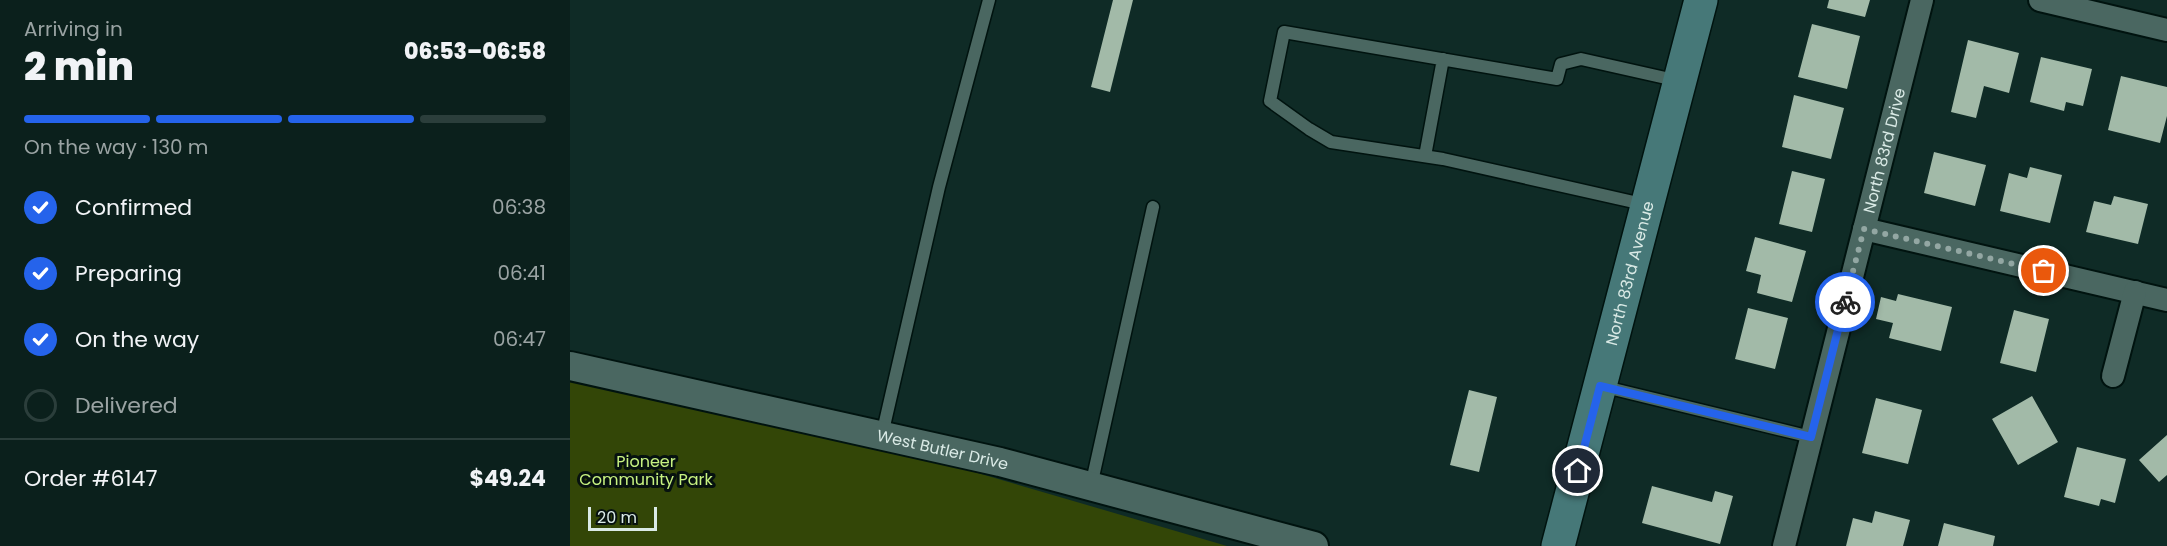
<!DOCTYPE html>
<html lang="en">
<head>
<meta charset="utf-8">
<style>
  body { margin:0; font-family:Poppins,sans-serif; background:#142825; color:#f1f3f6; height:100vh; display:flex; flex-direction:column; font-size:22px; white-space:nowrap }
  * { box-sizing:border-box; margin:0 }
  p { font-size:20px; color:#9aa3a3 }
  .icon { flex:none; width:33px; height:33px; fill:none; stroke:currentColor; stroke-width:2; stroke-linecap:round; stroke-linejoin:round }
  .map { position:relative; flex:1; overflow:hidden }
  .drawer { display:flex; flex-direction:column; background:#0b201c; width:570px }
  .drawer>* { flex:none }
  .scale { position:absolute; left:18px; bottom:15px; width:69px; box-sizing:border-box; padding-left:6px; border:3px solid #daeae6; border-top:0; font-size:16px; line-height:21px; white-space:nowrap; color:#daeae6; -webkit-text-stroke:4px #06110f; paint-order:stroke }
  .pin { position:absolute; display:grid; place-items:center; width:51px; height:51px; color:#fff; margin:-26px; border:3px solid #fff; border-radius:50%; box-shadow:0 2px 6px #0007 }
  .courier { position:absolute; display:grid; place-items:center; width:60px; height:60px; margin:-30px; border:4px solid #2563eb; border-radius:50%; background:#fff; color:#222; box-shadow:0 2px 8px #0007 }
  .overview em { font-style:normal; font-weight:800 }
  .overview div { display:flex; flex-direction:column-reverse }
  .overview { display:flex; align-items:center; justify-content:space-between; height:102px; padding:0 24px }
  h1 { font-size:39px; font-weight:800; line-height:45px }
  .bar { display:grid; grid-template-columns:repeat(4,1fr); gap:9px 6px; align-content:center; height:72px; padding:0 24px }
  .bar i { height:8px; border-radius:4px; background:#2b3e3b }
  .bar .current { background:#2563eb }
  .bar p { grid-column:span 4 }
  .line { display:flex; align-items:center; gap:15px; padding:0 24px; border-top:2px solid #2b3e3b }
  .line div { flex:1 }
  ol { padding:0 24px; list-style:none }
  li { display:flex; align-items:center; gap:18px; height:66px }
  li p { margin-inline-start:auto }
  li .icon { padding:6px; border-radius:50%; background:#2563eb; color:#fff; stroke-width:4 }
  li:last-child { color:#9aa3a3 }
  li i { width:33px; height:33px; border:3px solid #2b3e3b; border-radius:50% }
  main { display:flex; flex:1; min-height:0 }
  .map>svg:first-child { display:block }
  .green { fill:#334607 }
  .building { fill:#a2baa8 }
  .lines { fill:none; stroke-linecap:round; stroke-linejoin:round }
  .service-casing { stroke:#00130f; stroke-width:15 }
  .minor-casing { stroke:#00130f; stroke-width:26 }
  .tertiary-casing { stroke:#00130f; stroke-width:32 }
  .secondary-casing { stroke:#00130f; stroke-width:36 }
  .service { stroke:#4a6761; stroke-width:12 }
  .minor { stroke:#4a6761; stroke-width:22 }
  .tertiary { stroke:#4a6761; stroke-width:28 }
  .secondary { stroke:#467878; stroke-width:33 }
  .done { stroke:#93a7a3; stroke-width:6; stroke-dasharray:0 10.8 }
  .route { stroke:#2563eb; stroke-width:8 }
  .labels { text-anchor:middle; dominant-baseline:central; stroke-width:6; stroke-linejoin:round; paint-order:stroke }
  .street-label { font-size:16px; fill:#daeae6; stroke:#06110f }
  .park-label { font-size:16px; fill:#c7f281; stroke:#06110f }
</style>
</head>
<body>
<main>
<section class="drawer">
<div class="overview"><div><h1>2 min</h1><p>Arriving in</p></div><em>06:53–06:58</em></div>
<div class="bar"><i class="current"></i><i class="current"></i><i class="current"></i><i></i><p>On the way · 130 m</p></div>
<ol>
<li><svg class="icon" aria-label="check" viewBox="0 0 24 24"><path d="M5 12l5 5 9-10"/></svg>Confirmed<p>06:38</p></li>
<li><svg class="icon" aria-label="check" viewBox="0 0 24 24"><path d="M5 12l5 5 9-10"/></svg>Preparing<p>06:41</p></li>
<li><svg class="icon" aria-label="check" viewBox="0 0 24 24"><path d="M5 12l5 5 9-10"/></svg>On the way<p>06:47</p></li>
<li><i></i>Delivered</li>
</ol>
<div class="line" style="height:78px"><div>Order #6147</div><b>$49.24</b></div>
</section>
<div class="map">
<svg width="1597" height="546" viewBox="0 0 1597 546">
  <rect width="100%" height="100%" fill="#0f2b26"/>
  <!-- green -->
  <path class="green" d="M 0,376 L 343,454 L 657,546 L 0,546 Z"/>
  <!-- building -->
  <path class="building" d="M 543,0 L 563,0 L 540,92 L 521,87 Z
    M 1259,0 L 1300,0 L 1295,17 L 1257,8 Z
    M 1242,24 L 1290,36 L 1277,89 L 1228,77 Z
    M 1398,40 L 1449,53 L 1439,93 L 1414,86 L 1406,118 L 1381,112 Z
    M 1471,57 L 1522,69 L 1513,106 L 1496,102 L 1494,111 L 1460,102 Z
    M 1551,76 L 1597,87 L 1597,116 L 1590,143 L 1538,130 Z
    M 1224,95 L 1274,108 L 1261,159 L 1212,147 Z
    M 1364,152 L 1416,165 L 1405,206 L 1354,193 Z
    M 1460,167 L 1492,175 L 1480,223 L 1430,211 L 1439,173 L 1457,178 Z
    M 1222,171 L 1255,179 L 1242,232 L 1209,224 Z
    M 1544,196 L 1578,204 L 1568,244 L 1516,232 L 1524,201 L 1541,205 Z
    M 1185,237 L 1236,251 L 1222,302 L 1187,293 L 1191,275 L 1176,271 Z
    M 1328,294 L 1382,307 L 1371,351 L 1319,338 L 1323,323 L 1306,319 L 1311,297 L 1326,301 Z
    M 1178,308 L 1218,318 L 1205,369 L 1165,359 Z
    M 1444,310 L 1479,319 L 1466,372 L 1430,363 Z
    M 899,390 L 927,397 L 909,472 L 880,465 Z
    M 1462,396 L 1488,442 L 1448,465 L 1422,419 Z
    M 1306,398 L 1352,410 L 1338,464 L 1292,453 Z
    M 1597,435 L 1597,475 L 1589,482 L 1569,460 Z
    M 1507,447 L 1556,459 L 1545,503 L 1531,499 L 1529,506 L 1494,497 Z
    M 1082,486 L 1142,502 L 1145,491 L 1163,496 L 1150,544 L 1072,523 Z
    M 1305,511 L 1340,520 L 1333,546 L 1276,546 L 1283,518 L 1302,523 Z
    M 1374,523 L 1425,536 L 1423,546 L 1368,546 Z"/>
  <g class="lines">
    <defs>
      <path id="service" d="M 855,156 L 873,59
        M 1077,205 L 873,159 L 761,142 L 739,129 L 700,101 L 714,32 L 987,79 L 991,64 L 1011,59 L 1109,81
        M 1031,386 L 1241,437
        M 312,435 L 369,187 L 419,0
        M 521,486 L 583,207"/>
      <g id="minor">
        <path d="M 1470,0 L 1597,30"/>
        <path d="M 1294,229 L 1597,300"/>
        <path d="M 1543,376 L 1565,292"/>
        <path id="s1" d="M 1214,546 L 1352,0"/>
      </g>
      <g id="tertiary">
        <path id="s2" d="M 0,366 L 430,462 L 744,546"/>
      </g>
      <g id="secondary">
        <path id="s3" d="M 988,546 L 1131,0"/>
      </g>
    </defs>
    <!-- service casing -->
    <use href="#service" class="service-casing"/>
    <!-- minor casing -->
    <use href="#minor" class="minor-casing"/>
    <!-- tertiary casing -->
    <use href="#tertiary" class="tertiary-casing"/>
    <!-- secondary casing -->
    <use href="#secondary" class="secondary-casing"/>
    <!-- service -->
    <use href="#service" class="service"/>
    <!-- minor -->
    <use href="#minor" class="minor"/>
    <!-- tertiary -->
    <use href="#tertiary" class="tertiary"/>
    <!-- secondary -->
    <use href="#secondary" class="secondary"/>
  </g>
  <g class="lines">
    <!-- done -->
    <path class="done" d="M 1275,302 L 1294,229 L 1474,271"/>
    <!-- route -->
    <path class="route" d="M 1008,471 L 1030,386 L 1241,437 L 1275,302"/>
  </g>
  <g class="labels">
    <!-- street labels -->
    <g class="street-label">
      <text stroke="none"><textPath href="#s1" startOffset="408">North 83rd Drive</textPath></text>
      <text stroke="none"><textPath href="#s3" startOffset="282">North 83rd Avenue</textPath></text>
      <text stroke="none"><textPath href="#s2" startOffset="382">West Butler Drive</textPath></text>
    </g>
    <!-- park labels -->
    <g class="park-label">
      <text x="76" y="461">Pioneer<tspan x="76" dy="18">Community Park</tspan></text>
    </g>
  </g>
</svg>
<div class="scale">20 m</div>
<div class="pin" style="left:1474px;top:271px;background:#ea580c"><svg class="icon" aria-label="bag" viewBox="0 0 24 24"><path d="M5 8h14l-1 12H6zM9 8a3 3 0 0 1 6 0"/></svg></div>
<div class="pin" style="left:1008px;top:471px;background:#1f2937"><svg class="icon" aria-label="home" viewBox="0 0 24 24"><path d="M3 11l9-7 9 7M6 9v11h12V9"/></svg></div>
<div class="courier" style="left:1275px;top:302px"><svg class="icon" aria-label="bike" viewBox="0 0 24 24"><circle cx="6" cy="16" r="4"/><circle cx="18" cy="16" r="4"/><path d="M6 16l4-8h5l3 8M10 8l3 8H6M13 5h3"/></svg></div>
</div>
</main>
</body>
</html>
